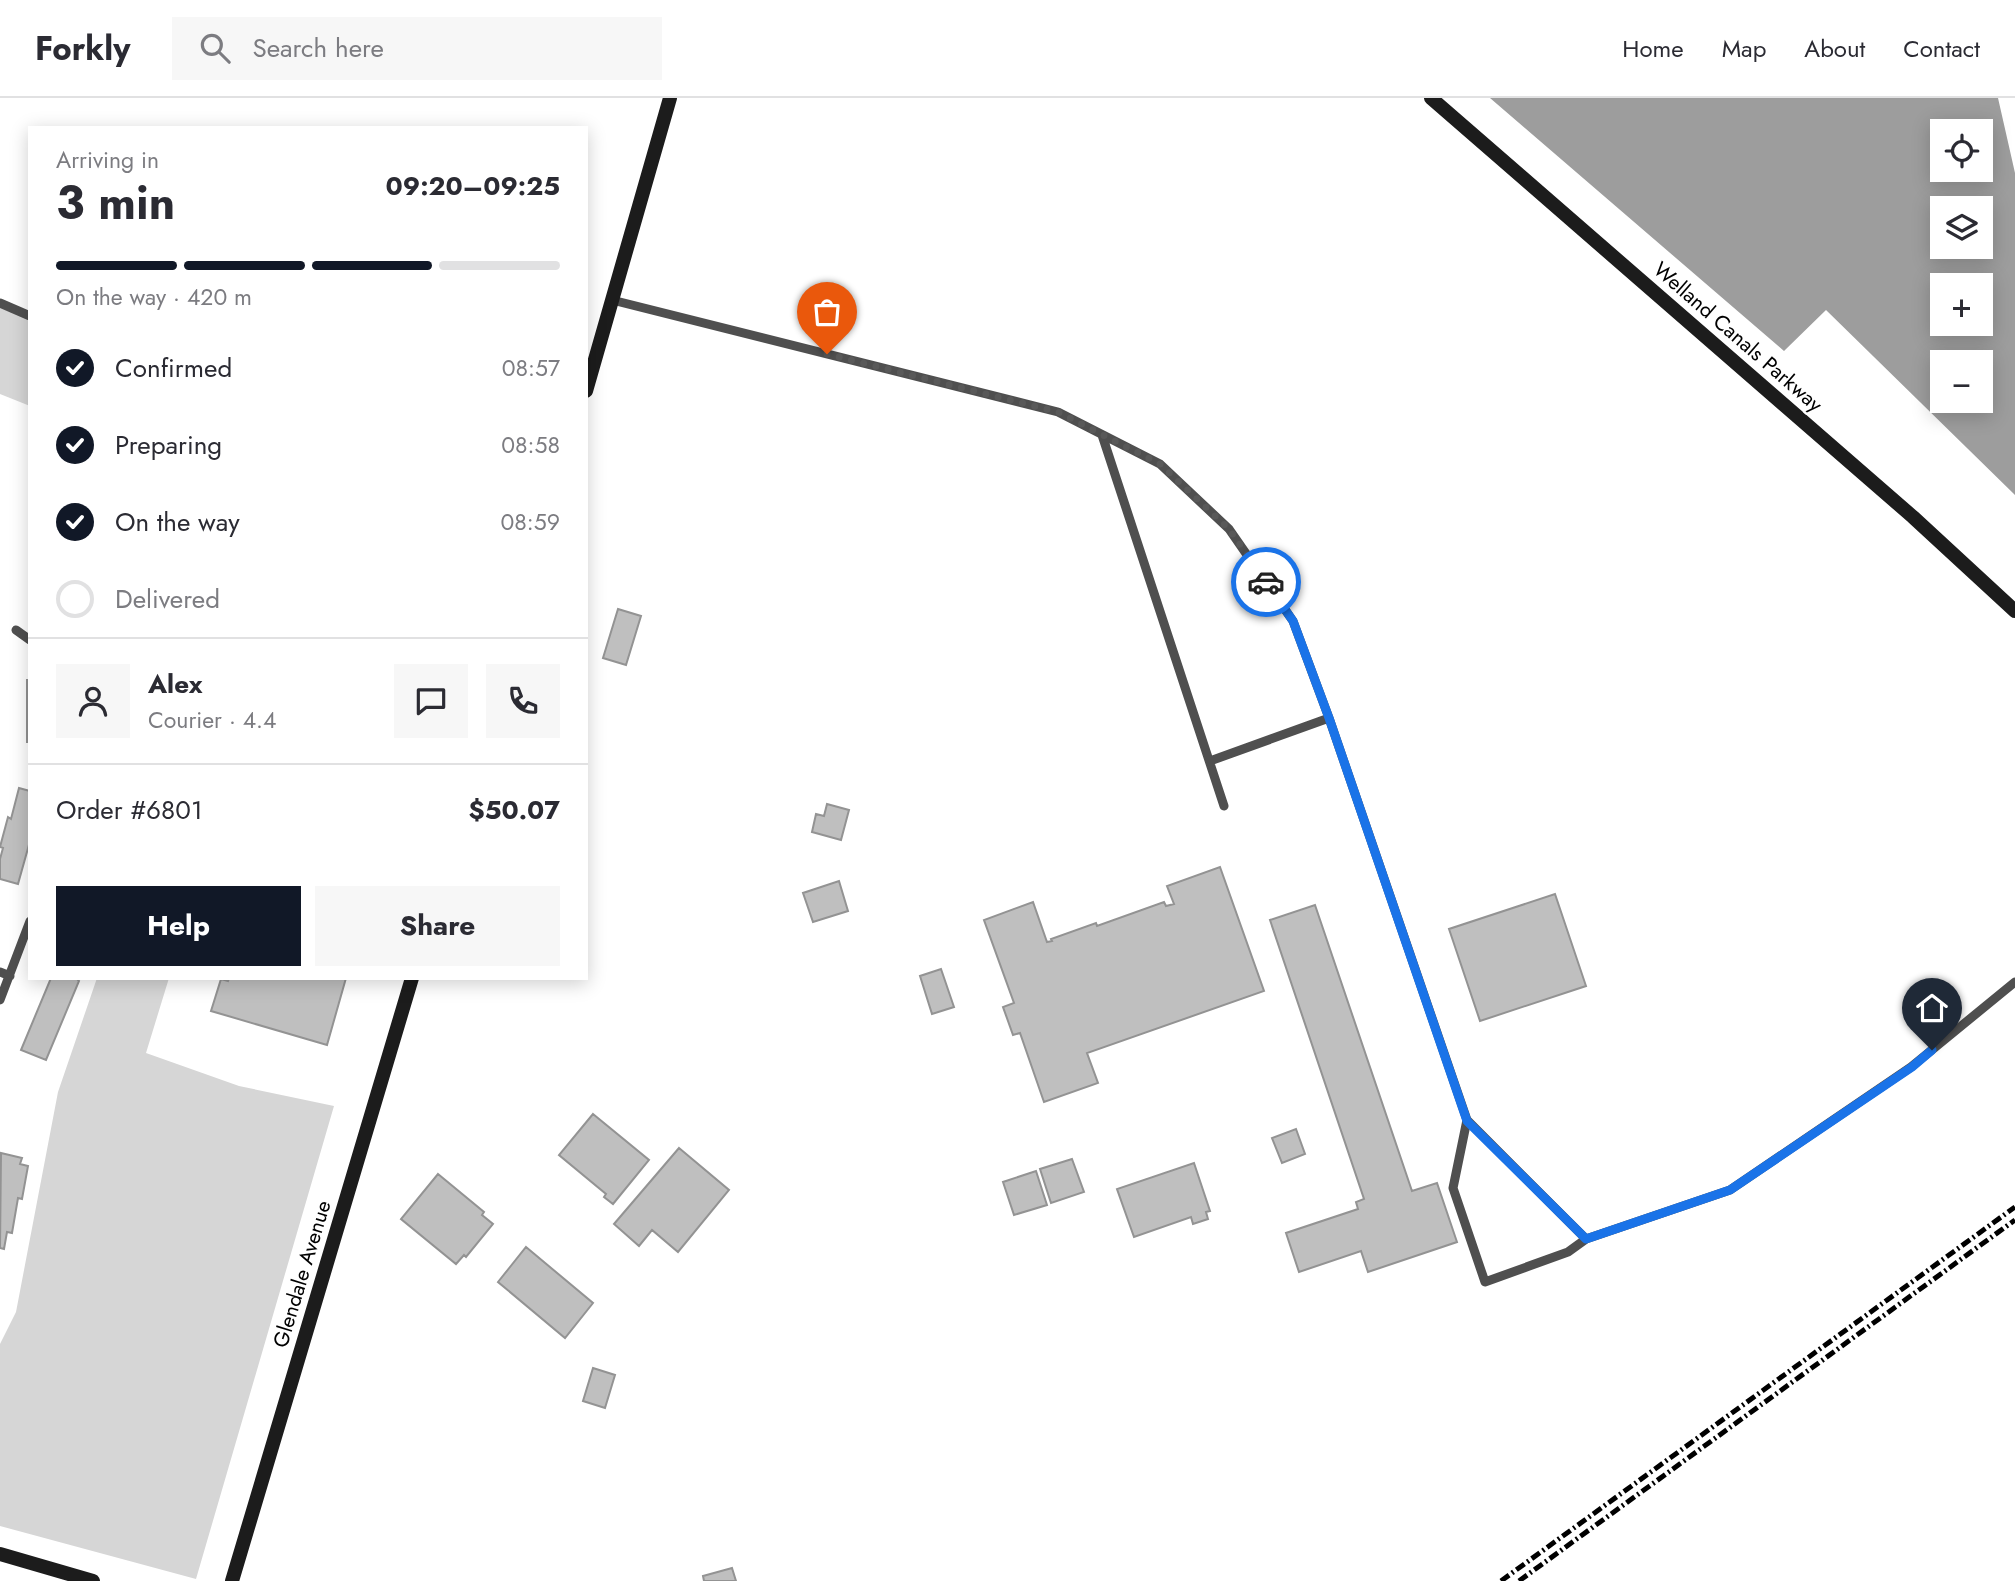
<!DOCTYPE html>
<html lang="en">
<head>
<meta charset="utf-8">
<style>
  body { margin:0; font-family:Jost,sans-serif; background:#f7f7f7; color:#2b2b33; height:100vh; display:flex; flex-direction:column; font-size:26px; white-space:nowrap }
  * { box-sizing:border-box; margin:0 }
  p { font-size:23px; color:#7c7c81 }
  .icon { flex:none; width:38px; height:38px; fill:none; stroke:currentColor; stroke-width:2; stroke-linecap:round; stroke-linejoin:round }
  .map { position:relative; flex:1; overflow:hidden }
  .drawer { position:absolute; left:28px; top:28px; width:560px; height:854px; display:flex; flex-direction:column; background:#fff; border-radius:0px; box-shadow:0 4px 18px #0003 }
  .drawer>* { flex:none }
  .fabs { position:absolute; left:1930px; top:21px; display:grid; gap:14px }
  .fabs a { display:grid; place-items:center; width:63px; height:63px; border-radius:0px; background:#fff; box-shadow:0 4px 18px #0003; font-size:35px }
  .pin { position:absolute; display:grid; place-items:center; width:60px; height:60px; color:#fff; margin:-72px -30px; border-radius:50% 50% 50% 0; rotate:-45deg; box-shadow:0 0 7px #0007 }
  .pin .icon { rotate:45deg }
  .courier { position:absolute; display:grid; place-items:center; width:70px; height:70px; margin:-35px; border:5px solid #1a73e8; border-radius:50%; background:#fff; color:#222; box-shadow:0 2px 9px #0007 }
  .head em { font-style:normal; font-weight:700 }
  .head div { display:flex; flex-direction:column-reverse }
  .head { display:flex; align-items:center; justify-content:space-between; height:119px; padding:0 28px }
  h1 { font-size:46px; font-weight:700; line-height:52px }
  .bar { display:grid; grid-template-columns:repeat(4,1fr); gap:10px 7px; align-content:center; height:84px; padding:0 28px }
  .bar i { height:9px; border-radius:5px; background:#e1e1e2 }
  .bar .active { background:#111827 }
  .bar p { grid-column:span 4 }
  .line { display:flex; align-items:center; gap:18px; padding:0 28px; border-top:2px solid #e1e1e2 }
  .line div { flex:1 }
  .round { display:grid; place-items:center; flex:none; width:74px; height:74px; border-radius:0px; background:#f7f7f7 }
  ol { padding:0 28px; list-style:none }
  li { display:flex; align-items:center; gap:21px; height:77px }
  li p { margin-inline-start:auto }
  li .icon { padding:7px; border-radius:50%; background:#111827; color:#fff; stroke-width:4 }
  li:last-child { color:#7c7c81 }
  li i { width:38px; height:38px; border:4px solid #e1e1e2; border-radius:50% }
  .cta { display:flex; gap:14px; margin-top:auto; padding:14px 28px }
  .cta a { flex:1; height:80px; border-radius:0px; background:#111827; color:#fff; font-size:28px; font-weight:700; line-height:80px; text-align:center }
  .cta a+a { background:#f7f7f7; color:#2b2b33 }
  header { display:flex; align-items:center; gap:42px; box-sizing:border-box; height:98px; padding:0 35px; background:#fff; border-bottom:2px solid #e1e1e2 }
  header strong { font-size:33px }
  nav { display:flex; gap:38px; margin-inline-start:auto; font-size:24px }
  .search { width:490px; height:63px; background:#f7f7f7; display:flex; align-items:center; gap:18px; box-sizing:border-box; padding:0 24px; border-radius:0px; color:#7c7c81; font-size:26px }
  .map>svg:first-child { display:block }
  .green { fill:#d6d6d6 }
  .water { fill:#9d9d9d; fill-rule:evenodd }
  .building { fill:#bfbfbf; stroke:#939393; stroke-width:2 }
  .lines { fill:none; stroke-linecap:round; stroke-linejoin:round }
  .lane { stroke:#4f4f4f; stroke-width:9 }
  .secondary { stroke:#1c1c1c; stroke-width:14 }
  .rail { stroke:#000; stroke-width:5; stroke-dasharray:10 3.5 2 3.5; stroke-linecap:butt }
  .done { stroke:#595959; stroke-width:7; stroke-dasharray:0 12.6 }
  .route { stroke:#1a73e8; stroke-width:9 }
  .labels { text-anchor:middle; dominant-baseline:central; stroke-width:5; stroke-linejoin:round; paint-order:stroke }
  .street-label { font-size:21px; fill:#000; stroke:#fff }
</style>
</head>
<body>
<header>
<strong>Forkly</strong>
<div class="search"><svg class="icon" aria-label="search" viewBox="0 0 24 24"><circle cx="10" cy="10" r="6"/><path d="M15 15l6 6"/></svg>Search here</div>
<nav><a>Home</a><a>Map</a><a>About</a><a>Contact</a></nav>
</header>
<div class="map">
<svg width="2015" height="1483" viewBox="0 0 2015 1483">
  <rect width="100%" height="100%" fill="#fff"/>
  <!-- green -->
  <path class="green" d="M 0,206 L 30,217 L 30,308 L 0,296 Z
    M 97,880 L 169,880 L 146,955 L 239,988 L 334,1008 L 196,1481 L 0,1428 L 0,1246 L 16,1214 L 58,994 Z"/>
  <!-- water -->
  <path class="water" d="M 1490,0 L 1998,0 L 2015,75 L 2015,397 L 1826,212 L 1784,253 ZM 1942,33 L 1981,33 L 1981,72 L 1942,72 ZM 1942,110 L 1981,110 L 1981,149 L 1942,149 ZM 1942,187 L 1981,187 L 1981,226 L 1942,226 ZM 1942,264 L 1981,264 L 1981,303 L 1942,303 Z"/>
  <!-- building -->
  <path class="building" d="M 618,511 L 641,518 L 626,567 L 603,560 Z
    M 27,582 L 30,582 L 30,644 L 27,644 Z
    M 19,690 L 30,693 L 30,743 L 18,786 L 0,781 L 0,761 L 3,750 L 0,749 L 8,719 L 11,721 Z
    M 827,706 L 849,712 L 841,742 L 812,734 L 816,716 L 824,718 Z
    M 1220,769 L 1264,893 L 1087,955 L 1098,985 L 1044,1004 L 1020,935 L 1013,937 L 1003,909 L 1014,905 L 984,822 L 1033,804 L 1047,844 L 1052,843 L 1051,841 L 1096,825 L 1097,828 L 1164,804 L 1166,808 L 1174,806 L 1167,788 Z
    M 839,783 L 848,813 L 813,824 L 803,795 Z
    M 1555,796 L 1586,888 L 1480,923 L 1449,831 Z
    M 1315,807 L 1412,1093 L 1437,1085 L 1457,1144 L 1368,1174 L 1361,1153 L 1299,1174 L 1286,1135 L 1358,1111 L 1356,1104 L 1364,1101 L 1270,822 Z
    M 941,871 L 954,909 L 932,916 L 920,878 Z
    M 51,880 L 76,880 L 79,883 L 46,962 L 21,952 Z
    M 229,880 L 346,880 L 327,947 L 211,913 L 221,881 L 228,883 Z
    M 593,1016 L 649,1062 L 613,1106 L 604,1099 L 606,1096 L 559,1057 Z
    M 1296,1031 L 1305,1056 L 1282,1065 L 1272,1040 Z
    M 679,1050 L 729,1092 L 678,1154 L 652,1132 L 639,1148 L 614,1126 Z
    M 1,1055 L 22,1060 L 20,1066 L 28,1068 L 22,1101 L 18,1100 L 12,1135 L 7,1134 L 4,1151 L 0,1150 Z
    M 1072,1061 L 1084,1094 L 1051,1105 L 1040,1071 Z
    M 1194,1065 L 1210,1113 L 1206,1114 L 1208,1121 L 1193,1126 L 1191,1119 L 1134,1139 L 1117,1091 Z
    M 1036,1073 L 1047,1107 L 1014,1117 L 1003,1084 Z
    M 438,1076 L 484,1114 L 482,1117 L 493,1126 L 466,1159 L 464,1157 L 456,1166 L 401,1121 Z
    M 526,1149 L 593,1205 L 565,1240 L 498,1184 Z
    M 593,1270 L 615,1277 L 605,1310 L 583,1303 Z
    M 732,1470 L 736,1483 L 704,1483 L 703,1478 Z"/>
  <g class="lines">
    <!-- lane -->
    <path class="lane" d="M 612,202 L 1058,314 L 1160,366 L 1229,431 L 1293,523 L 1329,620 L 1467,1022 L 1586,1141 L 1730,1092 L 1911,969 L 2015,884
      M 0,205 L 30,218
      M 1102,337 L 1224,708
      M 16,532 L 30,542
      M 1210,663 L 1329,620
      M 0,874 L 10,878
      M 0,902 L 30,823
      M 1467,1022 L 1453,1090 L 1485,1184 L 1568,1154 L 1586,1141"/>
    <!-- secondary -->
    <path class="secondary" d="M 1431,0 L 1913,419 L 2015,513
      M 586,293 L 670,0
      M 0,1456 L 93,1483
      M 232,1483 L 412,880"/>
    <!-- rail -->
    <path class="rail" d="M 1501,1483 L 2015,1109
      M 1519,1483 L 2015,1122"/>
  </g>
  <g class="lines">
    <!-- done -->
    <path class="done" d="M 827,256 L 1058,314 L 1160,366 L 1229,431 L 1266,484"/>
    <!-- route -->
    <path class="route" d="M 1266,484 L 1293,523 L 1329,620 L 1467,1023 L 1586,1141 L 1730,1092 L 1912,969 L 1932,952"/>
  </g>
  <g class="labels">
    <!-- street labels -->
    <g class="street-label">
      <text transform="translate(1738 239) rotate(41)">Welland Canals Parkway</text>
      <text transform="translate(302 1176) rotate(-73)">Glendale Avenue</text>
    </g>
  </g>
</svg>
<div class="fabs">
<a><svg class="icon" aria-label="locate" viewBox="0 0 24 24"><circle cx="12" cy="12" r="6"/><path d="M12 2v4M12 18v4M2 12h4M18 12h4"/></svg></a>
<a><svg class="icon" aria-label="layers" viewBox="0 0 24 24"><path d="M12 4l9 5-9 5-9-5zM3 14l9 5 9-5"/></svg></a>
<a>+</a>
<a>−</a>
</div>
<div class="pin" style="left:827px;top:256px;background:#ea580c"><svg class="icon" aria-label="bag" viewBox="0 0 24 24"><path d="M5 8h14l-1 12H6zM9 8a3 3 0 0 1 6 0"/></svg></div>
<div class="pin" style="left:1932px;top:952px;background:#1f2937"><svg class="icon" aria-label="home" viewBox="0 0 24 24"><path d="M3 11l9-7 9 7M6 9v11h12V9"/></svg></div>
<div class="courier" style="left:1266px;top:484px"><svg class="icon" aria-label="car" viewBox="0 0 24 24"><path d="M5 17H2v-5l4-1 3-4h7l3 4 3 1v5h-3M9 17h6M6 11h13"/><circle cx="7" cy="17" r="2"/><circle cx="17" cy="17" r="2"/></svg></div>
<section class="drawer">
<div class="head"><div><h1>3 min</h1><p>Arriving in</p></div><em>09:20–09:25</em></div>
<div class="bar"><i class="active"></i><i class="active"></i><i class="active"></i><i></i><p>On the way · 420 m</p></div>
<ol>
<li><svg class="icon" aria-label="check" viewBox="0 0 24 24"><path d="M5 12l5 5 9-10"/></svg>Confirmed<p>08:57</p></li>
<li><svg class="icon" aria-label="check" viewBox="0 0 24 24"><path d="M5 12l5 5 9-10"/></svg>Preparing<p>08:58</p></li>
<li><svg class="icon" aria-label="check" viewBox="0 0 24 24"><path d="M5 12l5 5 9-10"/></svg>On the way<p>08:59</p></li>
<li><i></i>Delivered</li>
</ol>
<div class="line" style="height:126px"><a class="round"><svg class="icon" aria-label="person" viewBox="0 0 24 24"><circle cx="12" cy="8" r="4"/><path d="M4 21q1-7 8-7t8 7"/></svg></a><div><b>Alex</b><p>Courier · 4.4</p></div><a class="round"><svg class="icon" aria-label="chat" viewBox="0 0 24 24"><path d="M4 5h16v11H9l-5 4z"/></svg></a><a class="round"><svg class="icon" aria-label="phone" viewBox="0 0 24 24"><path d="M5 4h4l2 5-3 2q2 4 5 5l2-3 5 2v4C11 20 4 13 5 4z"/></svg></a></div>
<div class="line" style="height:91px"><div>Order #6801</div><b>$50.07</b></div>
<div class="cta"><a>Help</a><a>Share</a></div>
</section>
</div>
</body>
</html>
